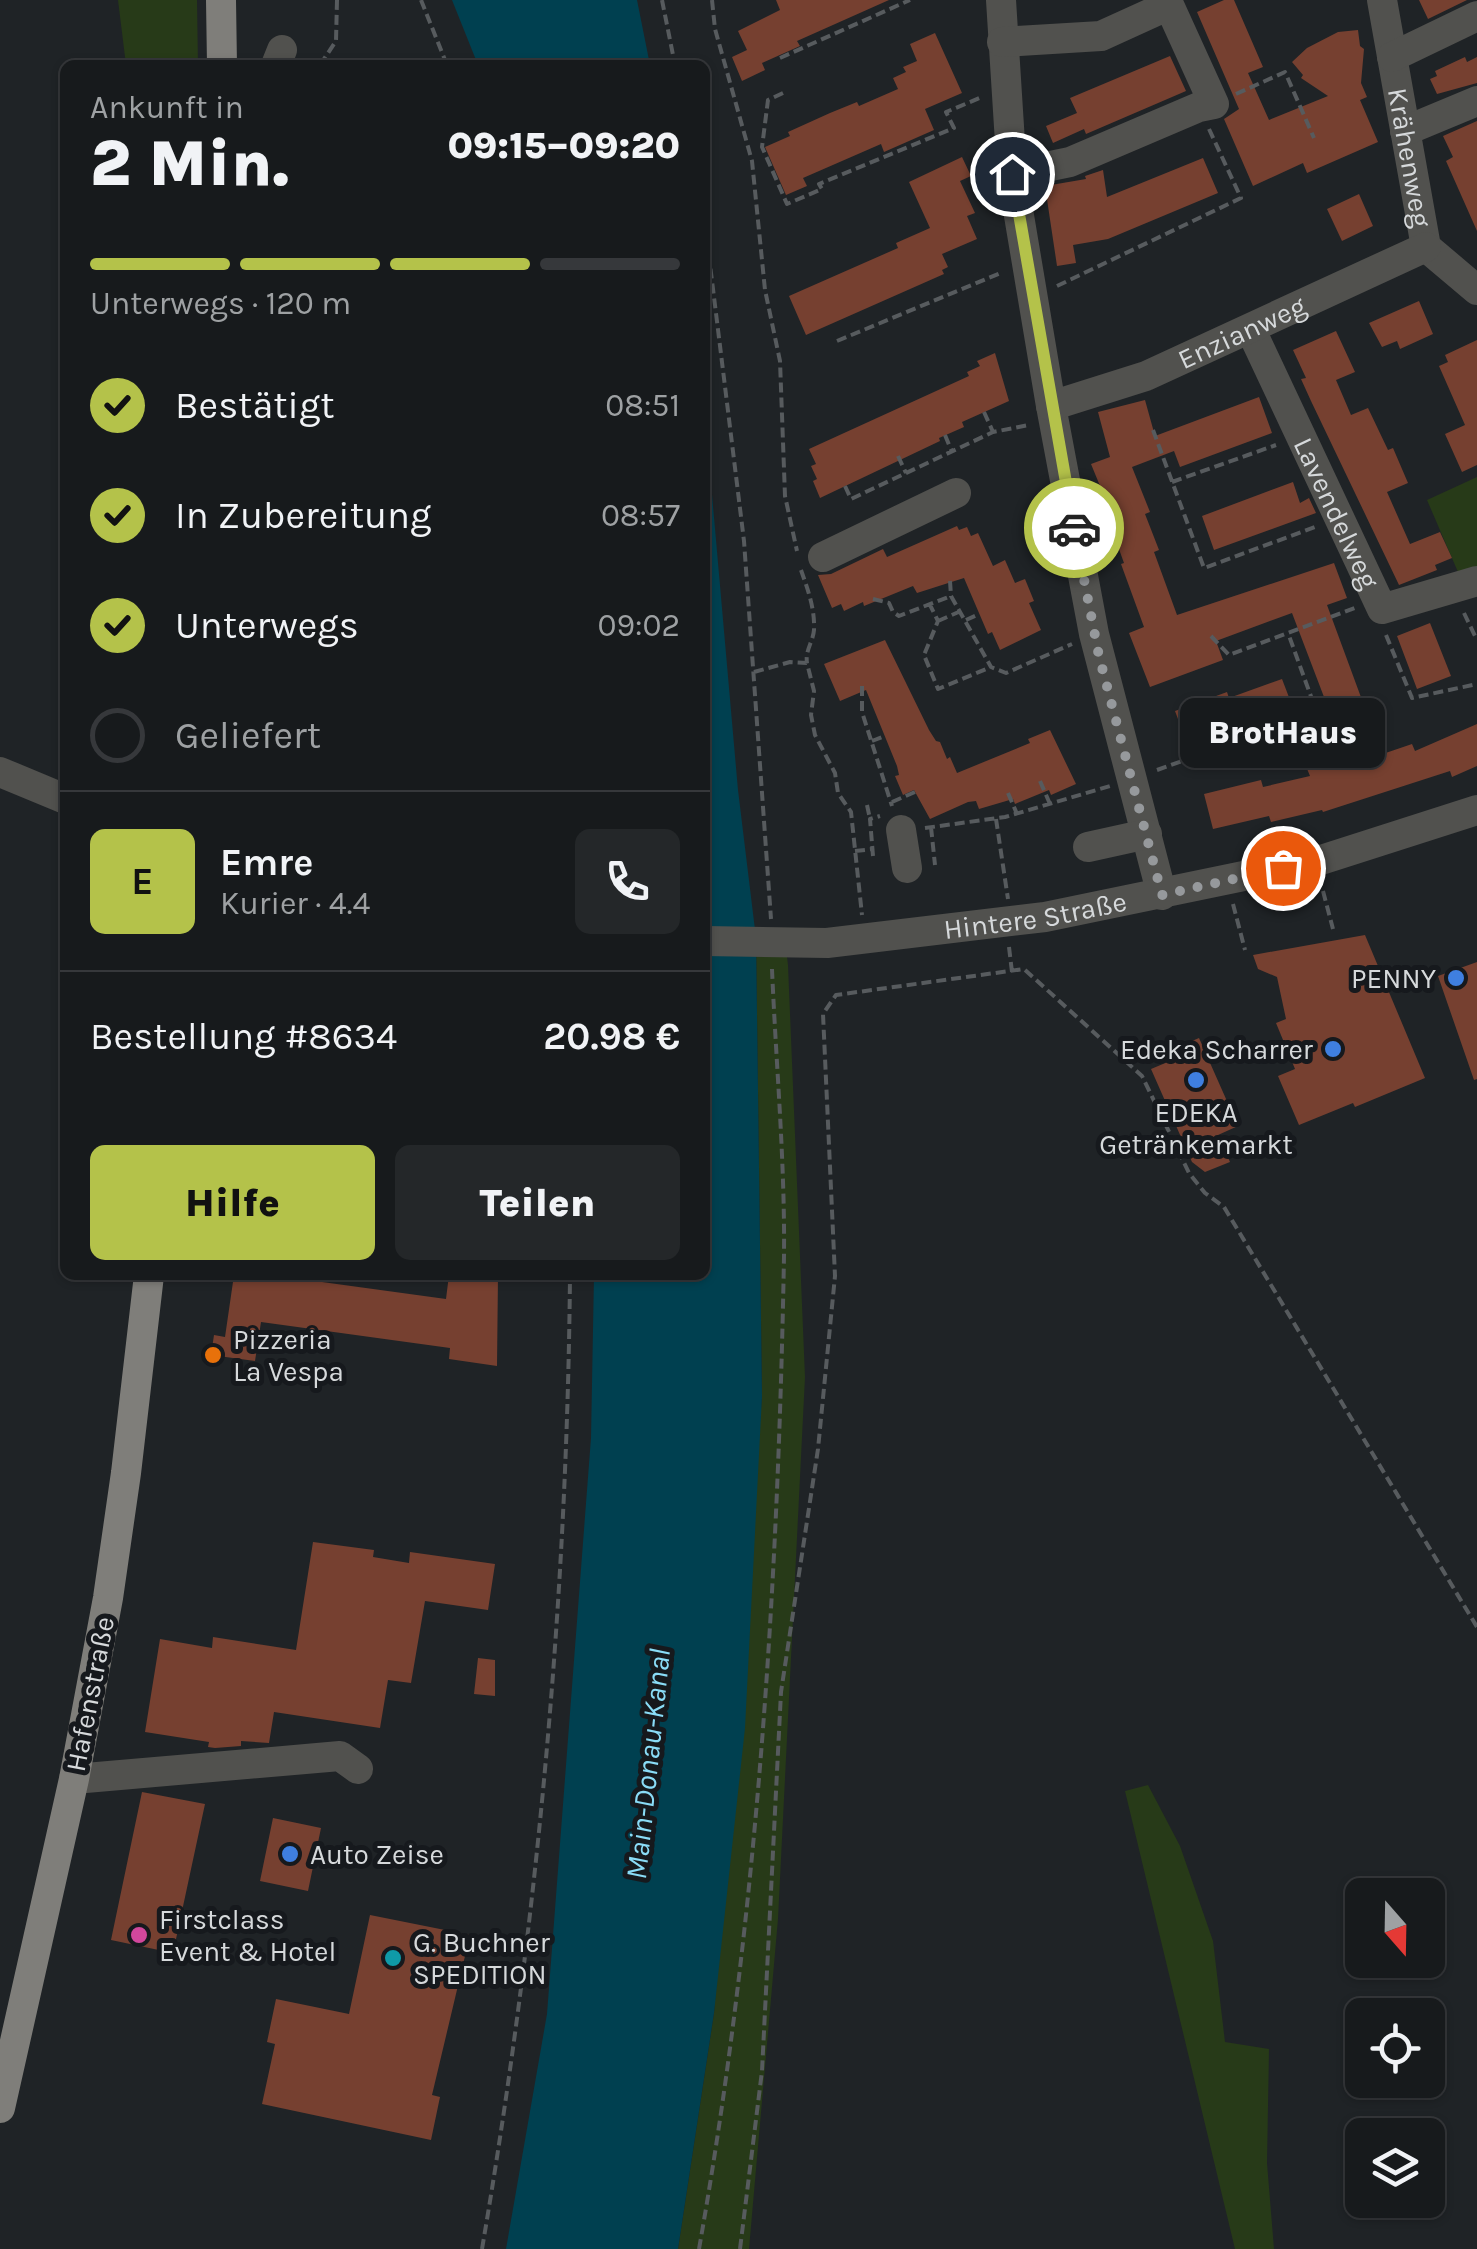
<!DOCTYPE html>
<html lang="de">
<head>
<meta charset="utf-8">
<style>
  body { margin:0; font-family:Karla,sans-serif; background:#242729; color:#f1f3f6; height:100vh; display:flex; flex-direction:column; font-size:38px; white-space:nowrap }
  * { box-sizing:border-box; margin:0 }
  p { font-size:32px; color:#9ea1a3 }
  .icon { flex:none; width:55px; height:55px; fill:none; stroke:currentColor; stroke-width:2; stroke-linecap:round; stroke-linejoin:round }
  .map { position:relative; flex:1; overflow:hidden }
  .side { position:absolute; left:60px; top:60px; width:650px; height:1220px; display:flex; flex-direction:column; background:#171a1c; border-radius:15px; box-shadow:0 2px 8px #0004,0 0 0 2px #36383b }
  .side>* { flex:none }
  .needle { width:65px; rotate:160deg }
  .buttons { position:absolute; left:1345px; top:1878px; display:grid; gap:20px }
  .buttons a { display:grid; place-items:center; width:100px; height:100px; border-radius:15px; background:#171a1c; box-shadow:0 2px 8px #0004,0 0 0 2px #36383b; font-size:50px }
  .pin { position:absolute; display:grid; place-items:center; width:85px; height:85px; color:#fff; margin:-42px; border:5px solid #fff; border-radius:50%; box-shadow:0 2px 10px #0007 }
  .courier { position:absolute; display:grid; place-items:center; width:100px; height:100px; margin:-50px; border:8px solid #b4c24a; border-radius:50%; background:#fff; color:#222; box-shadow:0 2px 12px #0007 }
  .bubble { position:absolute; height:70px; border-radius:15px; background:#171a1c; box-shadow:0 2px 8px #0004,0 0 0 2px #36383b; font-size:32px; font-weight:800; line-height:70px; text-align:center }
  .head em { font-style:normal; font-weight:800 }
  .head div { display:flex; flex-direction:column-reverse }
  .head { display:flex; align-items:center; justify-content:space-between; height:170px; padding:0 30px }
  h1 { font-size:65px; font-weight:800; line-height:75px }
  .bar { display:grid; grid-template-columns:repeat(4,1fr); gap:15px 10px; align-content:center; height:120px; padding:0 30px }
  .bar i { height:12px; border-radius:8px; background:#36383b }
  .bar .current { background:#b4c24a }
  .bar p { grid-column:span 4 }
  .line { display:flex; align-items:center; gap:25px; padding:0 30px; border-top:2px solid #36383b }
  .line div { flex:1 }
  .round { display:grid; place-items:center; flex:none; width:105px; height:105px; border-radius:15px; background:#242729 }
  ol { padding:0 30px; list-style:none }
  li { display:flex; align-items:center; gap:30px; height:110px }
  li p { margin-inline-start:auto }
  li .icon { padding:10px; border-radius:50%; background:#b4c24a; color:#111; stroke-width:4 }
  li:last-child { color:#9ea1a3 }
  li i { width:55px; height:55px; border:5px solid #36383b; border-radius:50% }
  .action { display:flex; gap:20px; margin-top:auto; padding:20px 30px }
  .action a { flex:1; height:115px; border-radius:15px; background:#b4c24a; color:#111; font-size:40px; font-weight:800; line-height:115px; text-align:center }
  .action a+a { background:#242729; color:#f1f3f6 }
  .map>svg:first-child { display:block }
  .green { fill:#273a18 }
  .water { fill:#004050 }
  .building { fill:#764030 }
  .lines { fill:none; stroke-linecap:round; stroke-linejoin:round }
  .path { stroke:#575b5e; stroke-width:4; stroke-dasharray:10 5; stroke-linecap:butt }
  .minor { stroke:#51514e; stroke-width:30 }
  .major { stroke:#7f7e7a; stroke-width:30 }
  .done { stroke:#96999c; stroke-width:10; stroke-dasharray:0 18 }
  .route { stroke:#b4c24a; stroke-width:12 }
  .shop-dot { fill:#3f7fe0; stroke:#16191d; stroke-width:4 }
  .food-dot { fill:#e8710a; stroke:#16191d; stroke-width:4 }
  .hotel-dot { fill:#d1479c; stroke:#16191d; stroke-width:4 }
  .culture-dot { fill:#0f9aa8; stroke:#16191d; stroke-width:4 }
  .labels { text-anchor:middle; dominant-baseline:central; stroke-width:10; stroke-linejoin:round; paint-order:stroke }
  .street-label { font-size:28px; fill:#d6d9db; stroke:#16191d }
  .poi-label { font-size:28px; fill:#d6d9db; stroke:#16191d; text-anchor:start }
  .water-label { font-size:30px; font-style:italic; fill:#8adcf7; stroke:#16191d }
</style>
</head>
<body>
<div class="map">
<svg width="1477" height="2249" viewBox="0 0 1477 2249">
  <rect width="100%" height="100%" fill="#1f2326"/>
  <!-- green -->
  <path class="green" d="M 118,0 L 197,0 L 198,65 L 126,65 Z
    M 1477,477 L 1477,573 L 1461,579 L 1427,500 Z
    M 756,938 L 785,940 L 788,965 L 805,1377 L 778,1919 L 749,2249 L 678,2249 L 714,2013 L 762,1396 Z
    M 1148,1785 L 1180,1846 L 1213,1941 L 1225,2042 L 1269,2049 L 1267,2163 L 1274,2249 L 1235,2249 L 1125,1791 Z"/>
  <!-- water -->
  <path class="water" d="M 452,0 L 637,0 L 650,65 L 478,65 Z
    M 705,415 L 738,790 L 756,938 L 762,1396 L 745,1728 L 714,2013 L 678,2249 L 506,2249 L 547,2014 L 591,1438 L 594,1275 L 705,1275 Z"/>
  <!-- building -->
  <path class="building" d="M 776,0 L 889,0 L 797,41 L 800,46 L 762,63 L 765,70 L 742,81 L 732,57 L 747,50 L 738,31 L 780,10 Z
    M 1224,0 L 1234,0 L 1263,67 L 1248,73 L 1269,120 L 1328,96 L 1301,78 L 1303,75 L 1292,62 L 1307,48 L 1338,32 L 1358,30 L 1360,46 L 1364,49 L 1361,83 L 1367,97 L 1360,100 L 1378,142 L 1307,173 L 1303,163 L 1253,186 L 1224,119 L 1239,109 L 1197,12 Z
    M 1419,0 L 1467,0 L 1428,19 Z
    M 935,33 L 962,93 L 925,109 L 934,130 L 884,152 L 881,144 L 803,178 L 807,186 L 786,195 L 765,147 L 790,136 L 788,132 L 830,113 L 857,102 L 859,106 L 898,89 L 893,78 L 906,72 L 903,67 L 917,61 L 910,44 Z
    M 1170,56 L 1186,91 L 1086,134 L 1084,129 L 1053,143 L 1046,126 L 1077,113 L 1070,98 Z
    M 1465,57 L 1467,62 L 1477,57 L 1477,83 L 1437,94 L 1430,79 L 1437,76 L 1435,71 Z
    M 1477,121 L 1477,231 L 1446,161 L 1453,157 L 1443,136 Z
    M 962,157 L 971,176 L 960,181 L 975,213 L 967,216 L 977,239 L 942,254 L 948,267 L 942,270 L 944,274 L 806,335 L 789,296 L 898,248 L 896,243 L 930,228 L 909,182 Z
    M 1203,158 L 1218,193 L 1108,239 L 1073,245 L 1076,263 L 1057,266 L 1045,186 L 1086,179 L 1085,176 L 1103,170 L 1107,197 Z
    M 1359,194 L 1373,226 L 1342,241 L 1327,209 Z
    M 1419,301 L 1433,334 L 1400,349 L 1397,341 L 1382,347 L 1369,323 Z
    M 1336,331 L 1355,372 L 1336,380 L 1351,415 L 1368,408 L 1388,450 L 1393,448 L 1408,483 L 1387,492 L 1410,544 L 1440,532 L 1452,558 L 1435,565 L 1437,570 L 1399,585 L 1311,401 L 1301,379 L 1306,378 L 1293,350 Z
    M 1477,340 L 1477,465 L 1462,472 L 1445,434 L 1465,425 L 1439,366 L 1448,362 L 1445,355 Z
    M 995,353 L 1009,401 L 962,422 L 964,427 L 939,438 L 940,441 L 820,498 L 813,481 L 817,479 L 811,466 L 816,464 L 809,449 L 969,376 L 967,372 L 980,366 L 977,361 Z
    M 1259,397 L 1272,433 L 1180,467 L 1174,451 L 1132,467 L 1150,512 L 1145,514 L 1159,550 L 1154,552 L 1177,615 L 1334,563 L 1347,598 L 1327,605 L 1369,719 L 1352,725 L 1365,760 L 1412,744 L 1415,751 L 1477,724 L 1477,766 L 1452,777 L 1450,771 L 1323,812 L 1322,810 L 1271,822 L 1269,816 L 1213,829 L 1204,794 L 1261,780 L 1263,787 L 1310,776 L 1301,754 L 1340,739 L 1292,613 L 1216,641 L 1223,660 L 1150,687 L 1129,633 L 1144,627 L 1121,564 L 1124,563 L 1111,527 L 1116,525 L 1091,464 L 1110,457 L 1098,412 L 1145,400 L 1155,436 Z
    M 1293,482 L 1300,503 L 1309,498 L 1316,513 L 1214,550 L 1202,516 Z
    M 957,526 L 959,530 L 967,527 L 971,536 L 978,533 L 993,566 L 1005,560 L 1015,583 L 1025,579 L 1034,601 L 1029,603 L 1041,630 L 1000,650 L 992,632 L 988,634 L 964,578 L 917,593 L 913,586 L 864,606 L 863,602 L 844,611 L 841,604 L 832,608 L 818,575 L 831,574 L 883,549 L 887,557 Z
    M 1430,623 L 1451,676 L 1417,689 L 1397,636 Z
    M 885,640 L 929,730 L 936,741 L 940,742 L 947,759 L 950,757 L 957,773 L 1030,743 L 1028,739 L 1050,730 L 1076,784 L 1051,795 L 1049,790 L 1015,804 L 1013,799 L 979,809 L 976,801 L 968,802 L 930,819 L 914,790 L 903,795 L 895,776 L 899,775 L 897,766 L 866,690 L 840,701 L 824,664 Z
    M 1282,679 L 1295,713 L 1242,732 L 1240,727 L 1188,746 L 1175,711 L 1227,692 L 1229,698 Z
    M 1365,935 L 1425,1078 L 1355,1107 L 1353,1103 L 1299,1125 L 1278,1076 L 1295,1069 L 1276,1023 L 1286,1019 L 1277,977 L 1258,969 L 1253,955 Z
    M 1477,962 L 1477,1079 L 1474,1080 L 1438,976 Z
    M 1199,1038 L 1238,1126 L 1218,1135 L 1230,1162 L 1205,1172 L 1192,1162 L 1151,1069 L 1182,1056 L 1178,1047 Z
    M 234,1275 L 271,1275 L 446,1299 L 449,1275 L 498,1275 L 497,1366 L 449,1359 L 450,1348 L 261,1322 L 255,1361 L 211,1355 L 214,1335 L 225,1337 Z
    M 313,1542 L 374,1550 L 373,1557 L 409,1563 L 410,1552 L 495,1564 L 488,1610 L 425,1601 L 411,1683 L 388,1680 L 380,1728 L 274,1712 L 269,1743 L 241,1741 L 241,1746 L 215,1748 L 208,1747 L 209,1742 L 145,1732 L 160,1639 L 212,1648 L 213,1637 L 296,1650 Z
    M 478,1658 L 495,1660 L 495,1696 L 474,1694 Z
    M 142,1792 L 205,1804 L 173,1953 L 111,1940 Z
    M 273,1818 L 321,1828 L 308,1891 L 260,1881 Z
    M 370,1915 L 470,1935 L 432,2095 L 440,2097 L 431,2140 L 262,2104 L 275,2044 L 267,2042 L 276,1999 L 349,2014 Z"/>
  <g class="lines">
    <!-- path -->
    <path class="path" d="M 421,0 L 447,65
      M 662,0 L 675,65
      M 712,0 L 715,29 L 752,161 L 765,290 L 780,361 L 785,496 L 797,551
      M 780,58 L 910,0
      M 320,65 L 336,41 L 337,0
      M 783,93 L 768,100 L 762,147 L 787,204 L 822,189 L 819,184 L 954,128 L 946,112 L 982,97
      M 1236,94 L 1285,72 L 1314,138
      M 705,224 L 744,541 L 771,919
      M 1057,286 L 1241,198 L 1209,129
      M 837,341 L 1003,272
      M 984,412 L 993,432
      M 1153,430 L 1204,568 L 1315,527
      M 945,435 L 952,452
      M 898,456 L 906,473
      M 1172,482 L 1276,445
      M 845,486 L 851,499 L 993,432 L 1029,425
      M 801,570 C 808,590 815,609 814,630 C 813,642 805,650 807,663
      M 950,581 L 951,596 L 991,667 L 1006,673 L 1072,644
      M 873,599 L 889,603 L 893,612 L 899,616 L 951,596
      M 929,603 L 938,621 L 924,655 L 938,689 L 991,667
      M 1464,613 L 1477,640
      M 966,620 L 979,614
      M 938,621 L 961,611
      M 1386,635 L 1412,698 L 1477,684
      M 1211,636 L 1229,655 L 1355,608
      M 754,672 L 790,662 L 807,663 L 814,691 L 811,715 L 815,735 L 835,773 L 838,793 L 851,812 L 862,915
      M 862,686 L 862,712 L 892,806
      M 872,741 L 885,736
      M 1157,770 L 1317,713 L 1288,633
      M 1040,781 L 1050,804
      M 1008,793 L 1017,814
      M 892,802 L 915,792
      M 867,805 L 870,819
      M 996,819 L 1008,899
      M 931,827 L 935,865
      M 925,828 L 1005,817 L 1110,786
      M 855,851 L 873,849
      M 873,856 L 870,819 L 880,816
      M 1323,891 L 1333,929
      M 1233,904 L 1245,950
      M 1009,947 L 1012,972
      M 482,2249 C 537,1927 567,1602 570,1275
      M 699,2249 C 757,1921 778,1588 784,1256 C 785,1161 776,1064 772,969
      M 740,2249 L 762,2071 L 781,1692 L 818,1449 L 835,1276 L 823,1014 L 836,995 L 1024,969 L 1142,1076 L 1189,1173 L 1205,1193 L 1224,1207 L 1477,1627"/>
    <!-- minor -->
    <g class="minor">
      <path d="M 1001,0 L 1012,174 L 1051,406 L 1094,634 L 1162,895"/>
      <path id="s1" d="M 1382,0 L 1426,247 L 1477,290"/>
      <path d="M 1002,42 L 1101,36 L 1169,5 L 1214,104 L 1199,107 L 1070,162 L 1012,174"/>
      <path d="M 1392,57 L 1477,16"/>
      <path d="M 276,65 L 282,50"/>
      <path d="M 1405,131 L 1477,101"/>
      <path id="s2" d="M 1251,330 L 1382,609 L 1477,581"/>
      <path id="s3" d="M 1051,406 L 1146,376 L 1426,247"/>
      <path d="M 823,557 L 956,493"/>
      <path d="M 0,772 L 65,799"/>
      <path d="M 901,830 L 907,868"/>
      <path d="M 1088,847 L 1147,834"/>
      <path id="s4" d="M 705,941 L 827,943 L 1045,917 L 1321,860 L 1477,810"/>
      <path d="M 74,1779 L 340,1756 L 358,1769"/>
    </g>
    <!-- major -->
    <path class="major" d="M 221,0 L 222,65
      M 0,2108 L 74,1779 L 108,1598 L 126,1473 L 149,1275"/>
  </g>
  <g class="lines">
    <!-- done -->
    <path class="done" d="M 1074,528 L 1099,656 L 1162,895 L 1283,868"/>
    <!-- route -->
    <path class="route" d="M 1012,174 L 1074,528"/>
  </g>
  <!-- markers -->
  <g class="shop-dot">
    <circle cx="1456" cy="978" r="10"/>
    <circle cx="1333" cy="1049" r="10"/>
    <circle cx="1196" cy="1080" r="10"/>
    <circle cx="290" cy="1854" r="10"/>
  </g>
  <circle class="food-dot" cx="213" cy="1355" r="10"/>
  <circle class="hotel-dot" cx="139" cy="1935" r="10"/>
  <circle class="culture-dot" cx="393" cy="1958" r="10"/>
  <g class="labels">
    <!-- street labels -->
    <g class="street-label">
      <text stroke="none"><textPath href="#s1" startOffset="160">Krähenweg</textPath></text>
      <text stroke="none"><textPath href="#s3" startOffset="205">Enzianweg</textPath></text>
      <text stroke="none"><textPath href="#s2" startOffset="202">Lavendelweg</textPath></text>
      <text stroke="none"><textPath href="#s4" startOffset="332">Hintere Straße</textPath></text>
      <text transform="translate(90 1694) rotate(-79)">Hafenstraße</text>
    </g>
    <!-- poi labels -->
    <g class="poi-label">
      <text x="1436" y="978" text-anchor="end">PENNY</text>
      <text x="1313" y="1049" text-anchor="end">Edeka Scharrer</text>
      <text x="1196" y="1112" text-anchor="middle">EDEKA<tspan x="1196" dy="32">Getränkemarkt</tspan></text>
      <text x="233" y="1339">Pizzeria<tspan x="233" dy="32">La Vespa</tspan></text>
      <text x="310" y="1854">Auto Zeise</text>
      <text x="159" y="1919">Firstclass<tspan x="159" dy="32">Event &amp; Hotel</tspan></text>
      <text x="413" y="1942">G. Buchner<tspan x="413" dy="32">SPEDITION</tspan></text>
    </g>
    <!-- water labels -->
    <g class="water-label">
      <text transform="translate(648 1764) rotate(-84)">Main-Donau-Kanal</text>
    </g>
  </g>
</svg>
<div class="buttons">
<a><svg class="needle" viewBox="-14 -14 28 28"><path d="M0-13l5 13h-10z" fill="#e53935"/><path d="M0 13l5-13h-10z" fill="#9ea1a3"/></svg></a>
<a><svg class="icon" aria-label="locate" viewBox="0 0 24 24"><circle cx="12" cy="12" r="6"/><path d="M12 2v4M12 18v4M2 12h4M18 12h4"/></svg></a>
<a><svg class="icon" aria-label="layers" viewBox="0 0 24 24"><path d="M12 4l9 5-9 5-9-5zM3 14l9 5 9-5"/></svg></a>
</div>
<div class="pin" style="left:1283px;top:868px;background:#ea580c"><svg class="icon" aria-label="bag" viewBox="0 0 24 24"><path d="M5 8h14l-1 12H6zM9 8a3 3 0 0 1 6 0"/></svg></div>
<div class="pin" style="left:1012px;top:174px;background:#1f2937"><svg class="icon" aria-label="home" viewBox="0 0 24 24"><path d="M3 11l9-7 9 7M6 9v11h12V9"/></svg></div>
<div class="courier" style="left:1074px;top:528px"><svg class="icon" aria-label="car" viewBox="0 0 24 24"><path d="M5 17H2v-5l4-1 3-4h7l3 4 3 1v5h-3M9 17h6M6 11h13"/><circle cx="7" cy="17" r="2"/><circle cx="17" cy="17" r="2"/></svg></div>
<div class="bubble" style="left:1180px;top:698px;width:205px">BrotHaus</div>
<section class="side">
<div class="head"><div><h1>2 Min.</h1><p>Ankunft in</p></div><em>09:15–09:20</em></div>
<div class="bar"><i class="current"></i><i class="current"></i><i class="current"></i><i></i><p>Unterwegs · 120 m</p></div>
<ol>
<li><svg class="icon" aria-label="check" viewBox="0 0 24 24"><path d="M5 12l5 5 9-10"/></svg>Bestätigt<p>08:51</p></li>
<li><svg class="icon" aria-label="check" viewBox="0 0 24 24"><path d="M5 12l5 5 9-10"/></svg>In Zubereitung<p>08:57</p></li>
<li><svg class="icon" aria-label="check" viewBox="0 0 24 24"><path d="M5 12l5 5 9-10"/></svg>Unterwegs<p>09:02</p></li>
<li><i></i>Geliefert</li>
</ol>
<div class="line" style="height:180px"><b class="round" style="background:#b4c24a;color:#111">E</b><div><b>Emre</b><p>Kurier · 4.4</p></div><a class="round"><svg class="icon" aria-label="phone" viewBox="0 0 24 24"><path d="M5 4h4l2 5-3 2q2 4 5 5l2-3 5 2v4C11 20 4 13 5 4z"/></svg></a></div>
<div class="line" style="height:130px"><div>Bestellung #8634</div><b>20.98 €</b></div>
<div class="action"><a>Hilfe</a><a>Teilen</a></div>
</section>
</div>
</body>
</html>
